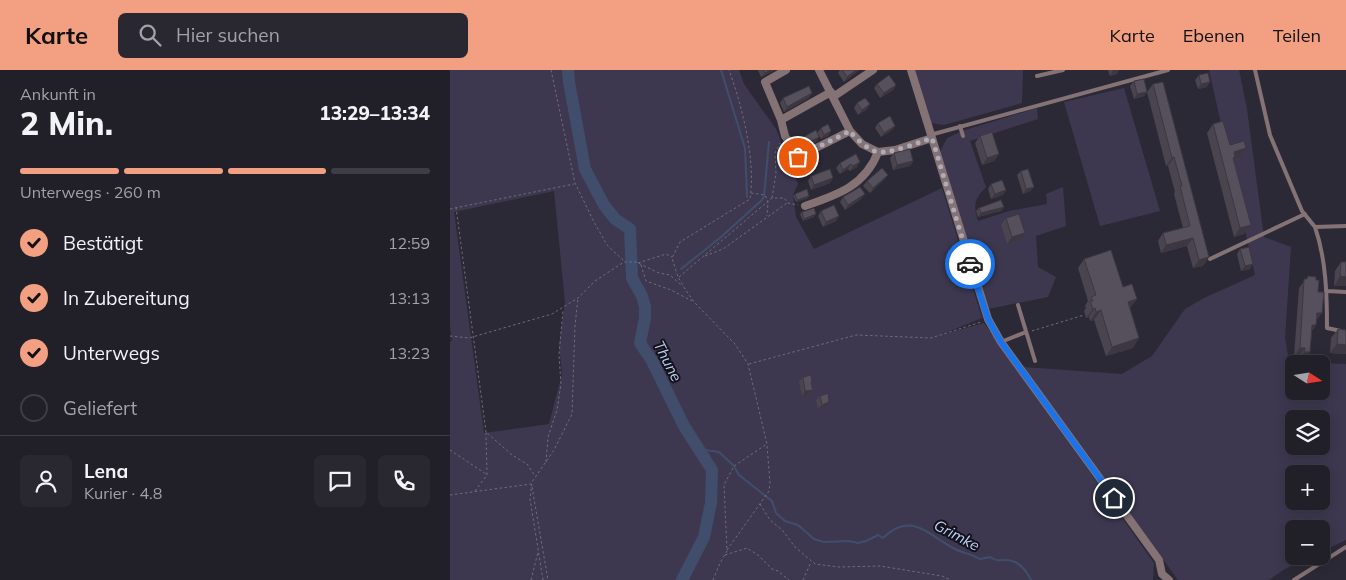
<!DOCTYPE html>
<html lang="de">
<head>
<meta charset="utf-8">
<style>
  body { margin:0; font-family:Mulish,sans-serif; background:#292730; color:#f1f3f6; height:100vh; display:flex; flex-direction:column; font-size:19px; white-space:nowrap }
  * { box-sizing:border-box; margin:0 }
  p { font-size:16px; color:#a2a2a8 }
  .icon { flex:none; width:28px; height:28px; fill:none; stroke:currentColor; stroke-width:2; stroke-linecap:round; stroke-linejoin:round }
  .map { position:relative; flex:1; overflow:hidden }
  .sheet { display:flex; flex-direction:column; background:#211f28; width:450px }
  .sheet>* { flex:none }
  .needle { width:32px; rotate:102deg }
  .controls { position:absolute; left:835px; top:285px; display:grid; gap:10px }
  .controls a { display:grid; place-items:center; width:45px; height:45px; border-radius:8px; background:#211f28; box-shadow:0 2px 12px #0003,0 0 0 1px #3e3d45; font-size:25px }
  .pin { position:absolute; display:grid; place-items:center; width:42px; height:42px; color:#fff; margin:-21px; border:2px solid #fff; border-radius:50%; box-shadow:0 1px 5px #0007 }
  .courier { position:absolute; display:grid; place-items:center; width:50px; height:50px; margin:-25px; border:4px solid #1a73e8; border-radius:50%; background:#fff; color:#222; box-shadow:0 1px 6px #0007 }
  .head em { font-style:normal; font-weight:800 }
  .head div { display:flex; flex-direction:column-reverse }
  .head { display:flex; align-items:center; justify-content:space-between; height:85px; padding:0 20px }
  h1 { font-size:32px; font-weight:800; line-height:38px }
  .bar { display:grid; grid-template-columns:repeat(4,1fr); gap:8px 5px; align-content:center; height:60px; padding:0 20px }
  .bar i { height:6px; border-radius:4px; background:#3e3d45 }
  .bar .current { background:#f3a082 }
  .bar p { grid-column:span 4 }
  .line { display:flex; align-items:center; gap:12px; padding:0 20px; border-top:1px solid #3e3d45 }
  .line div { flex:1 }
  .round { display:grid; place-items:center; flex:none; width:52px; height:52px; border-radius:8px; background:#292730 }
  ol { padding:0 20px; list-style:none }
  li { display:flex; align-items:center; gap:15px; height:55px }
  li p { margin-inline-start:auto }
  li .icon { padding:5px; border-radius:50%; background:#f3a082; color:#111; stroke-width:4 }
  li:last-child { color:#a2a2a8 }
  li i { width:28px; height:28px; border:2px solid #3e3d45; border-radius:50% }
  header { display:flex; align-items:center; gap:30px; box-sizing:border-box; height:70px; padding:0 25px; background:#f3a082; color:#111 }
  header strong { font-size:24px }
  nav { display:flex; gap:28px; margin-inline-start:auto; font-size:18px }
  .search { width:350px; height:45px; background:#292730; display:flex; align-items:center; gap:12px; box-sizing:border-box; padding:0 18px; border-radius:8px; color:#a2a2a8; font-size:19px }
  main { display:flex; flex:1; min-height:0 }
  .map>svg:first-child { display:block }
  .green { fill:#3d3850; fill-rule:evenodd }
  .lines { fill:none; stroke-linecap:round; stroke-linejoin:round }
  .stream { stroke:#404e6c; stroke-width:2 }
  .river { stroke:#404e6c; stroke-width:12 }
  .path { stroke:#706d79; stroke-width:1; stroke-dasharray:2.5 2.5; stroke-linecap:butt }
  .lane { stroke:#857275; stroke-width:4 }
  .street { stroke:#857275; stroke-width:8 }
  .wall { fill:#4a444f }
  .shaded-wall { fill:#3c3740 }
  .building { fill:#564f5c; stroke:#3c3740 }
  .done { stroke:#aeacb6; stroke-width:5; stroke-dasharray:0 9 }
  .route { stroke:#1a73e8; stroke-width:6 }
  .labels { text-anchor:middle; dominant-baseline:central; stroke-width:4; stroke-linejoin:round; paint-order:stroke }
  .water-label { font-size:15px; font-style:italic; fill:#bad0fd; stroke:#141218 }
</style>
</head>
<body>
<header>
<strong>Karte</strong>
<div class="search"><svg class="icon" aria-label="search" viewBox="0 0 24 24"><circle cx="10" cy="10" r="6"/><path d="M15 15l6 6"/></svg>Hier suchen</div>
<nav><a>Karte</a><a>Ebenen</a><a>Teilen</a></nav>
</header>
<main>
<section class="sheet">
<div class="head"><div><h1>2 Min.</h1><p>Ankunft in</p></div><em>13:29–13:34</em></div>
<div class="bar"><i class="current"></i><i class="current"></i><i class="current"></i><i></i><p>Unterwegs · 260 m</p></div>
<ol>
<li><svg class="icon" aria-label="check" viewBox="0 0 24 24"><path d="M5 12l5 5 9-10"/></svg>Bestätigt<p>12:59</p></li>
<li><svg class="icon" aria-label="check" viewBox="0 0 24 24"><path d="M5 12l5 5 9-10"/></svg>In Zubereitung<p>13:13</p></li>
<li><svg class="icon" aria-label="check" viewBox="0 0 24 24"><path d="M5 12l5 5 9-10"/></svg>Unterwegs<p>13:23</p></li>
<li><i></i>Geliefert</li>
</ol>
<div class="line" style="height:90px"><a class="round"><svg class="icon" aria-label="person" viewBox="0 0 24 24"><circle cx="12" cy="8" r="4"/><path d="M4 21q1-7 8-7t8 7"/></svg></a><div><b>Lena</b><p>Kurier · 4.8</p></div><a class="round"><svg class="icon" aria-label="chat" viewBox="0 0 24 24"><path d="M4 5h16v11H9l-5 4z"/></svg></a><a class="round"><svg class="icon" aria-label="phone" viewBox="0 0 24 24"><path d="M5 4h4l2 5-3 2q2 4 5 5l2-3 5 2v4C11 20 4 13 5 4z"/></svg></a></div>
</section>
<div class="map">
<svg width="896" height="510" viewBox="0 0 896 510">
  <rect width="100%" height="100%" fill="#2c2936"/>
  <!-- green -->
  <path class="green" d="M 0,0 L 289,0 L 294,14 L 326,59 L 348,114 L 343,125 L 346,147 L 364,179 L 492,118 L 532,248 L 490,265 L 534,253 L 704,493 L 703,510 L 0,510 L 0,272 L 2,271 L 0,256 ZM 104,121 L 115,232 L 109,275 L 112,304 L 99,354 L 34,363 L 4,142 Z
    M 465,0 L 573,0 L 572,33 L 494,55 L 480,53 Z
    M 759,0 L 789,0 L 797,39 L 814,167 L 841,177 L 835,268 L 839,292 L 896,294 L 896,470 L 871,482 L 871,459 L 844,459 L 844,486 L 861,486 L 833,500 L 819,510 L 728,510 L 573,297 L 672,304 L 702,286 L 735,239 L 754,228 L 805,205 ZM 844,294 L 871,294 L 871,321 L 844,321 ZM 844,349 L 871,349 L 871,376 L 844,376 ZM 844,404 L 871,404 L 871,431 L 844,431 Z
    M 674,18 L 710,141 L 650,156 L 614,32 Z
    M 587,38 L 588,49 L 520,71 L 536,117 C 524,130 523,134 528,151 L 559,141 L 597,134 L 596,124 L 613,117 L 616,156 L 586,166 L 588,197 L 606,207 L 598,227 L 538,239 L 490,82 L 497,68 L 512,61 Z"/>
  <g class="lines">
    <!-- stream -->
    <path class="stream" d="M 271,0 L 295,78 L 297,127
      M 231,199 L 271,167 L 312,130 L 314,126 L 319,72
      M 248,379 L 269,382 L 284,396 L 289,405 L 322,431 L 326,443 L 335,451 L 348,455 L 364,469 L 374,472 L 399,471 L 408,473 L 416,471 L 428,465 L 433,468 C 462,440 479,466 505,479 C 513,483 522,484 530,489 L 540,487 C 549,492 547,490 556,490 C 569,490 576,500 581,510"/>
    <!-- river -->
    <path class="river" d="M 118,0 L 119,12 L 135,99 L 154,135 L 165,149 L 180,159 L 182,208 L 192,226 L 195,237 L 195,248 L 190,273 L 202,291 L 234,356 L 262,400 L 261,433 L 254,467 L 232,510"/>
    <!-- path -->
    <path class="path" d="M 101,0 L 125,113 L 144,152 L 157,175 L 174,191
      M 301,123 L 315,125 L 318,132 L 317,146
      M 322,128 L 326,103 L 325,83 L 330,73
      M 6,137 L 36,362
      M 0,139 L 124,114
      M 255,186 L 273,179 L 337,133
      M 188,193 L 216,184 L 222,187
      M 191,195 L 196,211 L 221,220 L 242,231
      M 229,207 L 322,128 L 334,128 L 338,133 L 348,135
      M 582,261 L 634,245
      M 0,266 L 19,268 L 102,244 L 128,228 L 145,211 L 174,192 L 186,192 L 209,203 L 220,205 L 232,216
      M 299,294 L 406,265 L 481,268 L 531,252
      M 0,380 L 36,404
      M 96,392 L 98,367 L 107,340 L 111,314 L 109,285 L 113,240
      M 82,417 L 98,510
      M 25,421 L 37,405 L 36,362 L 62,385 L 77,394 L 85,406
      M 0,425 L 81,414
      M 310,434 L 320,450 L 333,461 L 345,477 L 365,494 L 389,497 L 430,496 L 492,506 L 501,510
      M 277,480 L 319,421 L 320,413 L 317,375
      M 275,485 L 297,478 L 308,485 L 322,499 L 328,501 L 339,510
      M 81,510 L 88,482
      M 93,510 L 80,429 L 82,412 L 104,380 L 122,344 L 125,256 L 128,228
      M 263,510 L 270,493 L 277,481 L 274,415 L 284,396 L 317,374 L 298,294 L 285,274 L 244,232 L 235,219 L 228,207 L 222,188 L 230,172 L 300,129 C 306,90 292,36 279,0
      M 353,510 L 361,492"/>
    <!-- lane -->
    <path class="lane" d="M 805,0 L 820,65 L 852,141 L 865,157 L 896,156
      M 587,6 L 613,0
      M 510,56 L 513,66
      M 480,65 L 718,0
      M 865,157 C 876,189 877,224 877,258 L 896,262
      M 760,189 L 855,144
      M 877,221 L 896,222
      M 568,235 L 585,291
      M 551,272 L 576,262
      M 844,510 L 896,477"/>
    <!-- street -->
    <path class="street" d="M 336,0 L 315,12 L 331,50 L 335,66 L 348,87 L 400,61
      M 369,0 L 400,61 L 412,74 L 428,82 L 445,80 L 482,68
      M 461,0 L 538,249 L 551,272 L 709,490 L 712,504 L 719,510
      M 383,27 L 423,0
      M 331,50 L 381,22
      M 355,136 C 387,125 415,116 428,82"/>
  </g>
  <!-- wall -->
  <path class="wall" d="M 308,0 L 325,0 L 311,7 Z
    M 390,0 L 409,0 L 394,12 L 388,3 Z
    M 658,0 L 671,0 L 669,0 L 667,4 L 660,6 Z
    M 749,5 L 757,17 L 748,19 L 745,10 Z
    M 684,11 L 697,22 L 694,26 L 684,29 L 680,16 Z
    M 427,14 L 446,15 L 443,20 L 430,28 L 424,18 Z
    M 703,14 L 759,187 L 753,196 L 743,198 L 737,176 L 711,183 L 708,171 L 713,163 L 733,158 L 724,124 L 725,122 L 718,96 L 716,96 L 697,22 Z
    M 362,23 L 359,28 L 334,42 L 330,33 L 333,28 Z
    M 407,33 L 420,34 L 417,39 L 408,45 L 404,38 Z
    M 428,53 L 445,56 L 442,60 L 431,67 L 425,58 Z
    M 763,54 L 780,75 L 796,78 L 789,88 L 784,89 L 801,155 L 794,164 L 784,167 L 757,63 Z
    M 371,58 L 381,61 L 378,66 L 371,69 L 367,63 L 369,67 L 366,72 L 350,80 L 347,74 L 350,69 L 367,63 Z
    M 530,66 L 549,84 L 544,91 L 532,95 L 525,73 Z
    M 444,83 L 463,91 L 460,96 L 443,100 L 440,88 Z
    M 406,84 L 407,97 L 400,101 L 398,99 L 390,104 L 386,98 L 390,93 Z
    M 571,101 L 584,117 L 580,121 L 573,124 L 567,105 Z
    M 361,106 L 380,113 L 361,120 L 358,111 Z
    M 435,109 L 420,123 L 413,116 L 417,111 Z
    M 541,114 L 556,120 L 553,125 L 541,129 L 538,119 Z
    M 345,124 L 359,126 L 358,128 L 346,132 L 343,126 Z
    M 393,127 L 411,129 L 395,140 L 390,132 Z
    M 554,137 L 551,141 L 528,147 L 526,141 L 529,138 Z
    M 371,141 L 386,151 L 373,157 L 368,146 Z
    M 352,142 L 364,147 L 353,151 L 350,144 Z
    M 556,148 L 570,170 L 557,174 L 551,155 Z
    M 790,179 L 800,199 L 791,201 L 787,184 Z
    M 634,189 L 673,217 L 687,229 L 680,238 L 683,278 L 656,286 L 644,250 L 640,251 L 639,247 L 636,248 L 634,241 L 636,238 L 635,236 L 638,231 L 628,198 Z
    M 891,192 L 896,192 L 896,216 L 884,216 L 885,201 Z
    M 858,206 L 866,251 L 866,255 L 862,261 L 860,282 L 855,291 L 849,290 L 849,286 L 844,286 L 849,218 Z
    M 888,259 L 896,284 L 880,283 L 881,268 Z
    M 353,307 L 361,313 L 363,320 L 359,324 L 352,326 L 349,312 Z
    M 370,326 L 379,332 L 376,337 L 368,339 L 366,330 Z"/>
  <!-- shaded-wall -->
  <path class="shaded-wall" d="M 320,0 L 325,0 L 311,7 L 315,3 Z
    M 406,0 L 409,0 L 394,12 L 397,7 Z
    M 663,0 L 671,0 L 669,0 L 667,4 L 660,6 Z
    M 760,12 L 757,17 L 748,19 L 751,14 Z
    M 446,15 L 443,20 L 430,28 L 434,23 Z
    M 697,22 L 694,26 L 684,29 L 687,24 Z
    M 362,23 L 359,28 L 334,42 L 337,37 Z
    M 420,34 L 417,39 L 408,45 L 412,40 Z
    M 445,56 L 442,60 L 431,67 L 434,63 Z
    M 381,61 L 378,66 L 371,69 L 374,65 Z
    M 369,67 L 366,72 L 350,80 L 353,75 Z
    M 796,78 L 789,88 L 784,89 L 779,96 L 784,82 Z
    M 549,84 L 544,91 L 532,95 L 537,88 Z
    M 724,87 L 718,96 L 716,96 L 722,88 Z
    M 463,91 L 460,96 L 443,100 L 447,95 Z
    M 410,92 L 407,97 L 400,101 L 403,96 Z
    M 401,94 L 398,99 L 390,104 L 393,100 Z
    M 438,105 L 435,109 L 420,123 L 423,118 Z
    M 383,108 L 380,113 L 361,120 L 364,115 Z
    M 584,117 L 580,121 L 573,124 L 576,119 Z
    M 556,120 L 553,125 L 541,129 L 545,124 Z
    M 415,124 L 411,129 L 395,140 L 398,135 Z
    M 359,126 L 358,128 L 346,132 L 347,130 Z
    M 554,137 L 551,141 L 528,147 L 531,143 Z
    M 366,144 L 364,147 L 353,151 L 354,149 Z
    M 389,146 L 386,151 L 373,157 L 376,152 Z
    M 801,155 L 794,164 L 784,167 L 790,158 Z
    M 575,163 L 570,170 L 557,174 L 562,167 Z
    M 743,168 L 737,176 L 711,183 L 716,175 Z
    M 759,187 L 753,196 L 743,198 L 749,190 Z
    M 803,194 L 800,199 L 791,201 L 795,196 Z
    M 890,206 L 896,207 L 896,216 L 884,216 Z
    M 687,229 L 680,238 L 671,241 L 678,232 Z
    M 645,238 L 639,247 L 636,248 L 643,239 Z
    M 651,240 L 644,250 L 640,251 L 646,242 Z
    M 867,243 L 872,243 L 866,251 Z
    M 862,255 L 866,255 L 860,263 Z
    M 689,268 L 683,278 L 656,286 L 662,277 Z
    M 887,274 L 896,275 L 896,284 L 880,283 Z
    M 850,278 L 855,278 L 849,286 L 844,286 Z
    M 854,282 L 860,282 L 855,291 L 849,290 Z
    M 363,320 L 359,324 L 352,326 L 355,321 Z
    M 379,332 L 376,337 L 368,339 L 372,335 Z"/>
  <!-- building -->
  <path class="building" d="M 313,0 L 320,0 L 315,3 Z
    M 392,0 L 406,0 L 397,7 Z
    M 758,3 L 760,12 L 751,14 L 749,5 Z
    M 439,5 L 446,15 L 434,23 L 427,14 Z
    M 694,9 L 697,22 L 687,24 L 684,11 Z
    M 713,12 L 759,187 L 749,190 L 743,168 L 716,175 L 713,163 L 740,156 L 730,116 L 732,116 L 724,87 L 722,88 L 703,14 Z
    M 359,16 L 362,23 L 337,37 L 333,28 Z
    M 415,28 L 420,34 L 412,40 L 407,33 Z
    M 440,46 L 445,56 L 434,63 L 428,53 Z
    M 773,51 L 780,75 L 794,71 L 796,78 L 784,82 L 785,87 L 783,88 L 801,155 L 790,158 L 763,54 Z
    M 378,54 L 381,61 L 374,65 L 371,58 Z
    M 366,60 L 369,67 L 353,75 L 350,69 Z
    M 542,62 L 549,84 L 537,88 L 530,66 Z
    M 460,79 L 463,91 L 447,95 L 444,83 Z
    M 406,84 L 410,92 L 403,96 L 401,94 L 393,100 L 390,93 Z
    M 432,98 L 438,105 L 423,118 L 417,111 Z
    M 380,99 L 383,108 L 364,115 L 361,106 Z
    M 578,99 L 584,117 L 576,119 L 571,101 Z
    M 552,110 L 556,120 L 545,124 L 541,114 Z
    M 410,117 L 415,124 L 398,135 L 393,127 Z
    M 357,119 L 359,126 L 347,130 L 345,124 Z
    M 551,130 L 554,137 L 531,143 L 529,138 Z
    M 384,135 L 389,146 L 376,152 L 371,141 Z
    M 364,138 L 366,144 L 354,149 L 352,142 Z
    M 569,144 L 575,163 L 562,167 L 556,148 Z
    M 799,177 L 803,194 L 795,196 L 790,179 Z
    M 661,180 L 673,217 L 682,214 L 687,229 L 678,232 L 689,268 L 662,277 L 651,240 L 646,242 L 645,238 L 643,239 L 640,231 L 643,231 L 641,227 L 646,225 L 634,189 Z
    M 891,192 L 896,192 L 896,207 L 890,206 Z
    M 858,206 L 866,207 L 866,210 L 869,210 L 868,222 L 874,222 L 872,243 L 867,243 L 866,255 L 862,255 L 860,282 L 854,282 L 855,278 L 850,278 L 854,209 L 857,209 Z
    M 888,259 L 896,260 L 896,275 L 887,274 Z
    M 361,305 L 362,311 L 361,313 L 363,320 L 355,321 L 353,307 Z
    M 378,323 L 379,332 L 372,335 L 370,326 Z"/>
  <g class="lines">
    <!-- done -->
    <path class="done" d="M 348,87 L 400,61 C 405,68 419,81 428,82 C 439,84 470,72 482,68 L 520,194"/>
    <!-- route -->
    <path class="route" d="M 520,194 L 538,249 L 551,272 L 664,428"/>
  </g>
  <g class="labels">
    <!-- water labels -->
    <g class="water-label">
      <text transform="translate(218 291) rotate(63)">Thune</text>
      <text transform="translate(507 465) rotate(28)">Grimke</text>
    </g>
  </g>
</svg>
<div class="controls">
<a><svg class="needle" viewBox="-14 -14 28 28"><path d="M0-13l5 13h-10z" fill="#e53935"/><path d="M0 13l5-13h-10z" fill="#a2a2a8"/></svg></a>
<a><svg class="icon" aria-label="layers" viewBox="0 0 24 24"><path d="M12 4l9 5-9 5-9-5zM3 14l9 5 9-5"/></svg></a>
<a>+</a>
<a>−</a>
</div>
<div class="pin" style="left:348px;top:87px;background:#ea580c"><svg class="icon" aria-label="bag" viewBox="0 0 24 24"><path d="M5 8h14l-1 12H6zM9 8a3 3 0 0 1 6 0"/></svg></div>
<div class="pin" style="left:664px;top:428px;background:#1f2937"><svg class="icon" aria-label="home" viewBox="0 0 24 24"><path d="M3 11l9-7 9 7M6 9v11h12V9"/></svg></div>
<div class="courier" style="left:520px;top:194px"><svg class="icon" aria-label="car" viewBox="0 0 24 24"><path d="M5 17H2v-5l4-1 3-4h7l3 4 3 1v5h-3M9 17h6M6 11h13"/><circle cx="7" cy="17" r="2"/><circle cx="17" cy="17" r="2"/></svg></div>
</div>
</main>
</body>
</html>
